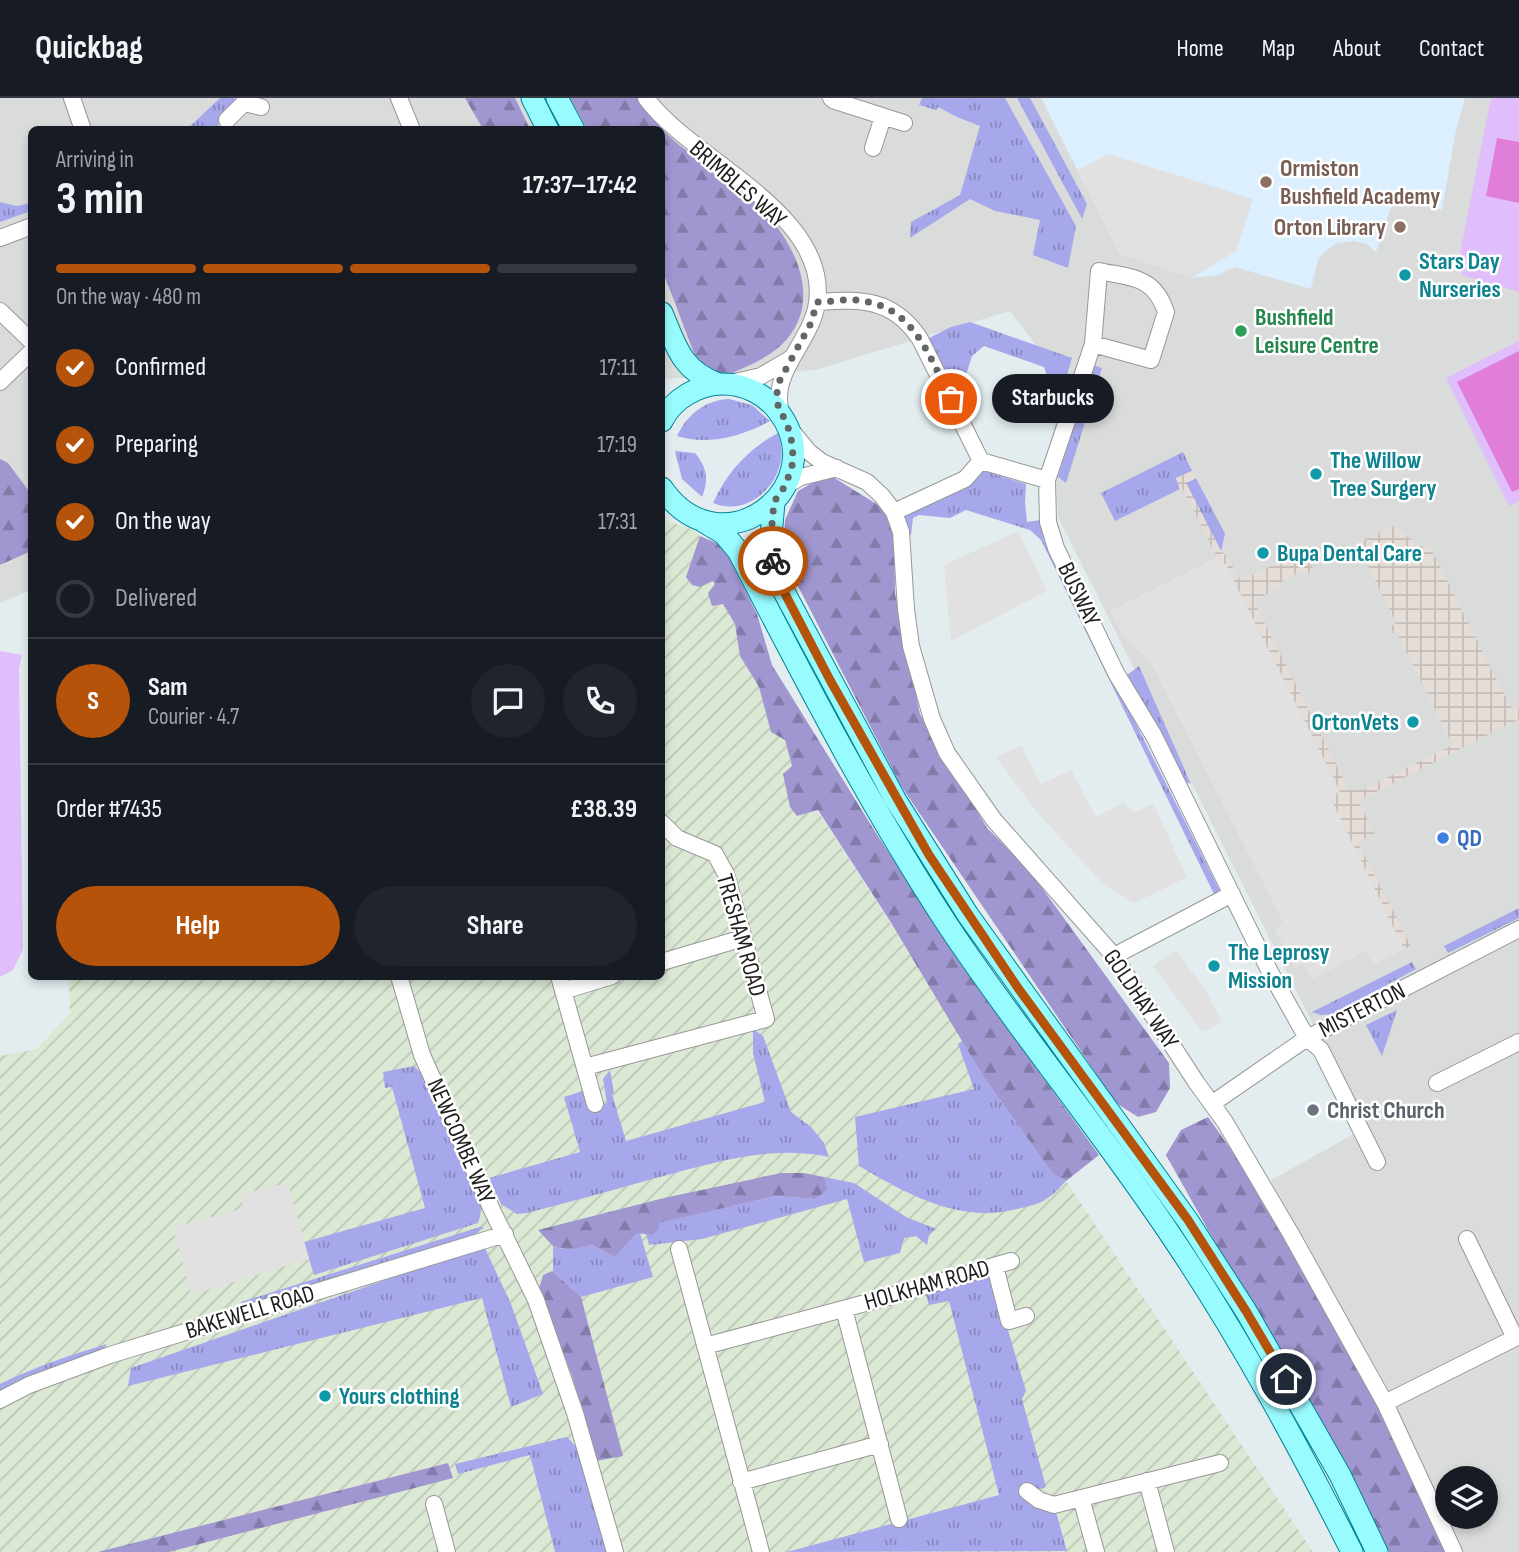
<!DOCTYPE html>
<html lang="en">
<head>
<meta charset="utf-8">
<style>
  body { margin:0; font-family:"Sofia Sans Condensed",sans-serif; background:#20242c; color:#f1f3f6; height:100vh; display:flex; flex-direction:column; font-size:26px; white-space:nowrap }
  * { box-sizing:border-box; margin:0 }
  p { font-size:23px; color:#9ea1a6 }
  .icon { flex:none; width:38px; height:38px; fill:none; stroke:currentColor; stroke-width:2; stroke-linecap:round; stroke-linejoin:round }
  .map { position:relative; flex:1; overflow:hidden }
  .panel { position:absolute; left:28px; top:28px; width:637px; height:854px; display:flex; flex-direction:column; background:#171b24; border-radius:10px; box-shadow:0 4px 10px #0003 }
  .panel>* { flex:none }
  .buttons { position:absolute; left:1435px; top:1368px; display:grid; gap:14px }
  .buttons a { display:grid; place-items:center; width:63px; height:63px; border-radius:50%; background:#171b24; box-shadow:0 4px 10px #0003; font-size:35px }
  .pin { position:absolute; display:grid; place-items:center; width:60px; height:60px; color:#fff; margin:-30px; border:4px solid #fff; border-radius:50%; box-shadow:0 2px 7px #0007 }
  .courier { position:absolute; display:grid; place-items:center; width:70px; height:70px; margin:-35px; border:5px solid #b45309; border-radius:50%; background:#fff; color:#222; box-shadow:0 2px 9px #0007 }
  .bubble { position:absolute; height:49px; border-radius:24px; background:#171b24; box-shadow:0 4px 10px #0003; font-size:23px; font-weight:700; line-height:49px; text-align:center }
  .summary em { font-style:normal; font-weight:700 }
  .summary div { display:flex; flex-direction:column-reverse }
  .summary { display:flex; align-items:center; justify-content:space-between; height:119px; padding:0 28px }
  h1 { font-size:46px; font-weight:700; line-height:52px }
  .bar { display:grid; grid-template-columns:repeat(4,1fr); gap:10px 7px; align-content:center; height:84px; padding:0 28px }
  .bar i { height:9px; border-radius:5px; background:#363941 }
  .bar .current { background:#b45309 }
  .bar p { grid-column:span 4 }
  .line { display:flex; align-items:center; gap:18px; padding:0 28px; border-top:2px solid #363941 }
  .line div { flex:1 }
  .round { display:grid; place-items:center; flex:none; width:74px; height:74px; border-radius:37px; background:#20242c }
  ol { padding:0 28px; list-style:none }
  li { display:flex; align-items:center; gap:21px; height:77px }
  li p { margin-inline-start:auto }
  li .icon { padding:7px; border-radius:50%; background:#b45309; color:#fff; stroke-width:4 }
  li:last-child { color:#9ea1a6 }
  li i { width:38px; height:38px; border:4px solid #363941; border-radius:50% }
  .action { display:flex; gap:14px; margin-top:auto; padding:14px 28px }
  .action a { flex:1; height:80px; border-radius:42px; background:#b45309; color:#fff; font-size:28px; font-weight:700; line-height:80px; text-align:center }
  .action a+a { background:#20242c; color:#f1f3f6 }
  header { display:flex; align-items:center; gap:42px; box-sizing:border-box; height:98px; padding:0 35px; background:#171b24; border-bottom:2px solid #363941 }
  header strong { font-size:33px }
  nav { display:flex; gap:38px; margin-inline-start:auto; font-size:24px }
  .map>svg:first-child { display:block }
  .residential { fill:#dadbdb; fill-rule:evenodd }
  .industrial { fill:url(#industrial-furrows) }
  .education { fill:#dcefff }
  .grass { fill:url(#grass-tufts) }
  .forest { fill:url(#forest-firs) }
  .park { fill:#dfbefb }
  .pitch { fill:#e17eda }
  .parking { fill:#e1e1e1 }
  .plaza { fill:url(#plaza-grid) }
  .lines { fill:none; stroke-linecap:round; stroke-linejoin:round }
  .minor-casing { stroke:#979797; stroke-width:18 }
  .major-casing { stroke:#008397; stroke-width:23 }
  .minor { stroke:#fff; stroke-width:16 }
  .major { stroke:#98fcff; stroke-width:21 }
  .done { stroke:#626666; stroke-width:7; stroke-dasharray:0 12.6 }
  .route { stroke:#b45309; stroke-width:9 }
  .education-dot { fill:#8d6e63; stroke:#fff; stroke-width:2.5 }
  .culture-dot { fill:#0f9aa8; stroke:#fff; stroke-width:2.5 }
  .leisure-dot { fill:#2e9e5b; stroke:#fff; stroke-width:2.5 }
  .shop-dot { fill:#3f7fe0; stroke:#fff; stroke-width:2.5 }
  .worship-dot { fill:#6b7280; stroke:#fff; stroke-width:2.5 }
  .labels { text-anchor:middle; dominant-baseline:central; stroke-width:5; stroke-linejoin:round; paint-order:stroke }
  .education-label { font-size:24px; font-weight:bold; fill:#785e54; stroke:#fff; text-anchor:start }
  .street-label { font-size:24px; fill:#1d1d1d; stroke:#fff }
  .culture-label { font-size:24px; font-weight:bold; fill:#0d838f; stroke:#fff; text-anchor:start }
  .leisure-label { font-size:24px; font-weight:bold; fill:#27864d; stroke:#fff; text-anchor:start }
  .shop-label { font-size:24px; font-weight:bold; fill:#366cbe; stroke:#fff; text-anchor:start }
  .worship-label { font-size:24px; font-weight:bold; fill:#5b616d; stroke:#fff; text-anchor:start }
</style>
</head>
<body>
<header>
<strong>Quickbag</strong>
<nav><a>Home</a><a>Map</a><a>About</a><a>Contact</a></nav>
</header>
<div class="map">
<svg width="1519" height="1454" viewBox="0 0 1519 1454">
  <defs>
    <pattern id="industrial-furrows" width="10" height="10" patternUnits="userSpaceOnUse" patternTransform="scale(1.75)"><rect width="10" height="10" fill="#dbe8d4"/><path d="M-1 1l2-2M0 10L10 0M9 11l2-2" fill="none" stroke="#bcc7b6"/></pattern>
    <pattern id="grass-tufts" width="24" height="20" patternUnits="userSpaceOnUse" patternTransform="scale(1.75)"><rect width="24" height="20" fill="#a6a8eb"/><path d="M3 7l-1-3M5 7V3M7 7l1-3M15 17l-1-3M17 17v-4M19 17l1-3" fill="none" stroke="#8788be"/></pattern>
    <pattern id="forest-firs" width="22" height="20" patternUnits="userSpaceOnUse" patternTransform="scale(1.75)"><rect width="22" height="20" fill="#a096d0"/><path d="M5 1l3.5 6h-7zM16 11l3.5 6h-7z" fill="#827aa8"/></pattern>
    <pattern id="plaza-grid" width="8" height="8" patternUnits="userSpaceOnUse" patternTransform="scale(1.75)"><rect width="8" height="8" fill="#e5ddd7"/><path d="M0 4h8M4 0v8" fill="none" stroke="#c4bdb8"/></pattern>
  </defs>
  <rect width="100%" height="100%" fill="#e3edef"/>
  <!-- residential -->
  <path class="residential" d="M 0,0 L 1519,0 L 1519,1454 L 1391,1454 L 1271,1082 L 1365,1030 L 1058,419 L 1051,267 L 1010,213 L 815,272 L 662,281 L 662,32 L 32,32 L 31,492 L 0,505 ZM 1447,1381 L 1486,1381 L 1486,1419 L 1447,1419 Z"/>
  <!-- industrial -->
  <path class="industrial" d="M 662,421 L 694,432 L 700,438 L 686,479 L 713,482 L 735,526 L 740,558 L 759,589 L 771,634 L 785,642 L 792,668 L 797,718 L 817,712 L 1053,1076 L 1066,1083 L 1313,1454 L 0,1454 L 0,958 L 37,951 L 70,915 L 69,879 L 662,878 Z"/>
  <!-- education -->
  <path class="education" d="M 1041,0 L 1465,0 L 1455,37 L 1442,112 L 1395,97 L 1376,154 L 1367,146 L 1354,143 L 1337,145 L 1325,153 L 1318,162 L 1311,191 L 1235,169 L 1218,177 L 1192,180 L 1120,156 Z"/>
  <!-- grass -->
  <path class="grass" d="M 220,0 L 234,0 L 237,6 L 215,31 L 186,32 Z
    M 922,0 L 1005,0 L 1076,128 L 1068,170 L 1033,157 L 1040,122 L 995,113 L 970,101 L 910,140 L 911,124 L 960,97 L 980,28 L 957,19 L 938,9 L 936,12 L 919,7 Z
    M 1017,0 L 1030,0 L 1087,106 L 1082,121 Z
    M 0,104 L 17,108 L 31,105 L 31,113 L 0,124 Z
    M 970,224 L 1072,260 L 1056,314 L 1038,307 L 1047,277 L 1044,269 L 984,248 L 972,258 L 959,299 L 927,241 L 951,229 Z
    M 1093,267 L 1102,270 L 1066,385 L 1058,379 Z
    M 729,301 L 752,307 L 770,323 C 743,338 707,348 677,338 C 687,317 705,302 729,301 Z
    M 778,335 C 794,373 755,422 713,405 C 727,374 748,351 778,335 Z
    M 675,353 L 695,355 C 707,369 709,382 702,399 L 682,381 Z
    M 1183,354 L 1192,373 L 1176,380 L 1180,391 L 1115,423 L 1101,395 Z
    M 978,371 L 1026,386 L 1025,405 L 1027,424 L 1040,422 L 1044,443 L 1220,793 L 1214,796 L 1041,442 L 1030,432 L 966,412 L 950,420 L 919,417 L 913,420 L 911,438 L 902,422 L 911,410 Z
    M 1196,380 L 1225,436 L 1221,453 L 1186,385 Z
    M 1139,568 L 1191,686 L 1181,682 L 1127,577 Z
    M 1519,810 L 1519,820 L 1448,855 L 1444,848 Z
    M 1412,864 L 1416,871 L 1333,916 L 1321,917 L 1312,914 Z
    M 1397,912 L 1382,958 L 1366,927 Z
    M 753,931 L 763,938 L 791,1014 L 811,1029 L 824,1045 L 829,1059 C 770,1046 713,1065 656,1080 C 613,1092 570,1104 527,1115 L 517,1116 L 501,1106 L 489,1080 L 580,1054 L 564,999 L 586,992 L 593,1009 L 607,1005 L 603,981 L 610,972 L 614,995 L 612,996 L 626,1043 L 765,1004 L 753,955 Z
    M 962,943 L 983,978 L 1053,1076 L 1066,1083 C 1060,1089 1054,1097 1046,1101 C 1040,1106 1029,1108 1021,1110 C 961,1127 909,1097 859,1068 L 855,1019 L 974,991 L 958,946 Z
    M 414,968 L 422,976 L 470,1084 L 482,1104 L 480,1119 L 478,1125 L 314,1177 L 304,1144 L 425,1110 L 392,989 L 385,990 L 383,974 Z
    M 824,1079 L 854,1085 L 906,1119 L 936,1131 L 929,1137 L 927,1147 L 916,1138 L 904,1140 L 900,1155 L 864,1164 L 847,1101 L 702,1141 L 649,1147 L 646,1136 L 653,1137 L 658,1125 L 776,1098 L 815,1101 L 828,1092 Z
    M 483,1128 L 483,1130 L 476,1136 L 243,1209 L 241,1204 Z
    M 637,1135 L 640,1135 L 653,1179 L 581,1199 L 553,1174 L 553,1149 L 570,1152 L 592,1147 L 615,1159 Z
    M 484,1148 L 511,1206 L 543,1296 L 511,1309 L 482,1200 L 128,1288 L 131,1270 Z
    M 991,1175 L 1026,1293 L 1022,1301 L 1046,1389 L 1021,1396 L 1033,1408 L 1056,1414 L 1067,1453 L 787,1454 L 999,1397 L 949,1203 L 929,1207 L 925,1193 Z
    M 107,1246 L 103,1252 L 17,1283 L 0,1293 L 0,1286 C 35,1269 70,1257 107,1246 Z
    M 567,1339 L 579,1352 L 608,1454 L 555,1454 L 530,1357 L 458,1376 L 455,1366 Z"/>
  <!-- forest -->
  <path class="forest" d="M 465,0 L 515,0 L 530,31 L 483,31 Z
    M 570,0 L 639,0 C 649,12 658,28 669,38 C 699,66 739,85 766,115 C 796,149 821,201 787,241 C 771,260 745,269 723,279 L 697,263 L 662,171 L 662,32 L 587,31 Z
    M 0,361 L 8,365 L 31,396 L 31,453 L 0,467 Z
    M 828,376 L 883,410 L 894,436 L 895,495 L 920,616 L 987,730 L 1029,772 L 1169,965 L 1170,990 L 1156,1014 L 1138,1019 L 1116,1005 L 901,688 L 783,459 L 785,422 L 798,393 Z
    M 700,438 L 723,448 L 757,516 L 772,567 L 876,735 L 962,868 L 1099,1057 L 1066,1083 L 1053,1076 L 983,978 L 890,823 L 818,712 L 797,718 L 790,709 L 783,676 L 792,668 L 785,642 L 771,634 L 759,589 L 740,558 L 735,526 L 723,506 L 712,508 L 708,495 L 715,486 L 713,483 L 700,489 L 692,487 L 686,479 Z
    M 1208,1019 L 1291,1136 L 1385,1305 L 1446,1454 L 1389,1454 L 1166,1057 L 1181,1032 Z
    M 781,1075 L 804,1075 L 824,1079 L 828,1092 L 815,1101 L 776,1098 L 659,1125 L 659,1129 L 653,1137 L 637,1135 L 615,1159 L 592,1147 L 570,1152 L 554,1149 L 538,1132 L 664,1100 Z
    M 552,1173 L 581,1199 L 623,1358 L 596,1363 L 573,1280 L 539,1191 L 543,1177 Z
    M 448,1365 L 453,1380 L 169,1454 L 98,1454 Z"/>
  <!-- park -->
  <path class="park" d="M 1491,0 L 1519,0 L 1519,194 L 1462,177 L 1460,155 Z
    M 1519,243 L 1519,403 L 1509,408 L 1446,280 Z
    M 0,553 L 22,557 L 19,570 L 23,851 L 13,872 L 0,879 Z"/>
  <!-- pitch -->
  <path class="pitch" d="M 1497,40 L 1519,44 L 1519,105 L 1486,98 Z
    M 1519,253 L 1519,391 L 1512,394 L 1457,284 Z"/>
  <!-- parking -->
  <path class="parking" d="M 1109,56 L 1253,101 L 1236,153 L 1192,180 L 1120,156 L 1077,72 Z
    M 1018,433 L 1047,493 L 951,543 L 944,467 Z
    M 1217,459 L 1226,467 L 1340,694 L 1330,699 L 1404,851 L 1374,867 L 1366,853 L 1312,881 L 1304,866 L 1295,871 L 1275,831 L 1284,826 L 1150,563 L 1124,540 L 1110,513 Z
    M 1021,647 L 1041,686 L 1071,672 L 1096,719 L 1123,705 L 1135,715 L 1153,705 L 1187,779 L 1134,805 L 1103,786 L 1035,712 L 996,659 Z
    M 1176,852 L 1206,893 L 1222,924 L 1202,934 L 1153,868 Z
    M 288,1085 L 309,1161 L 191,1197 L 173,1129 L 242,1111 L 242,1096 Z"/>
  <!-- plaza -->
  <path class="plaza" d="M 1192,373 L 1196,380 L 1186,385 L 1221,453 L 1228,460 L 1239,481 L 1249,476 L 1251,478 L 1290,458 L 1302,458 L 1315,472 L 1303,477 L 1301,474 L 1279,485 L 1280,489 L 1259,500 L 1256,508 L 1349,692 L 1362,692 L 1453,647 L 1397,535 L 1394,536 L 1390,529 L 1396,525 L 1359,450 L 1360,444 L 1392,428 L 1424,450 L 1429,447 L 1506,600 L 1513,612 L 1519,610 L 1519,621 L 1358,703 L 1375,736 L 1358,745 L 1411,848 L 1404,851 L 1330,699 L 1340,693 L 1226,467 L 1217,459 L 1182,390 L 1180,391 L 1176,380 Z"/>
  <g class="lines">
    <defs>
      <path id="minor" d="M 72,0 L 83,32
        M 399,0 L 412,32
        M 646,0 C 691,62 830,115 817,205 C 811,246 767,275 782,318
        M 831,0 L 835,3 L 904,25
        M 227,22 L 244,5 L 261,9
        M 873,50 L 883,19
        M 0,140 L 32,128
        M 817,204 C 861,201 893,200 920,241 L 981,363 L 1047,382
        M 0,213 L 32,244
        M 1093,246 L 1151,262 L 1166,214 C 1154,178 1132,180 1099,173 L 1093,246 L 1047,382 L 1048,424 L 1056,450 L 1116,575 L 1154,638 L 1270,874 L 1307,940 L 1321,952 L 1377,1064
        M 0,284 L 32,253
        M 731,285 L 761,278 L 790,261
        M 790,331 L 809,354 L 822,364 L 867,384 L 882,398 L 894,414 L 901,434 L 906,511 L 911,548 L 932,621 L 947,655 L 994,722 L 1114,858 L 1196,984 L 1225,1024 L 1291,1136 L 1385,1305 L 1454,1454
        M 785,388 L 801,379 L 837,370
        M 894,414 L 965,381 L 981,363
        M 1114,858 L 1232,796
        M 662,864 L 743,840
        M 399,878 L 422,957 L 492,1112 L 536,1202 L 575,1315 L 615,1454
        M 559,878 L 595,1006
        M 563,893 L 612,878
        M 585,969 L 766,921 L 726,776 L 715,756 L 677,740 L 662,725
        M 1437,985 L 1519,944
        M 1213,1005 L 1307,940 L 1519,831
        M 1467,1141 L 1515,1240
        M 679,1151 L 761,1454
        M 995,1168 L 1009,1223 L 1026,1218
        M 844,1211 L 899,1421
        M 705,1248 L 884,1200 L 1011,1163
        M 0,1302 L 29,1287 L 110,1257 L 505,1136
        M 1385,1305 L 1519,1238
        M 1147,1383 L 1166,1454
        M 741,1384 L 880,1346
        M 1027,1393 L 1039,1402 L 1054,1407 L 1220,1365
        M 1081,1400 L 1096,1454
        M 434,1406 L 447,1454"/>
      <path id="major" d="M 532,0 L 548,32
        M 557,0 L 574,32
        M 662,215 C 676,248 681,272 718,286
        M 662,323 C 673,301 698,286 723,286 C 744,286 765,296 778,313 C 835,387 722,477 662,390
        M 774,405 L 770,448 L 782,490 L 895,701 L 968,817 L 1188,1123 L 1246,1213 L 1340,1377 L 1377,1454
        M 704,424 L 724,436 L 738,453 C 804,580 870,709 949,829 C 1019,934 1100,1031 1170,1136 C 1239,1238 1297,1345 1352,1454"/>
    </defs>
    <!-- minor casing -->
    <use href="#minor" class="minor-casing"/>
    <!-- major casing -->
    <use href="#major" class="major-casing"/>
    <!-- minor -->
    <use href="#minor" class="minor"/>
    <!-- major -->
    <use href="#major" class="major"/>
  </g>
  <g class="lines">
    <!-- done -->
    <path class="done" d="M 773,463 L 770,448 L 774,404 L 785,388 L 792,369 L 793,349 L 788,329 L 778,307 L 777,295 L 780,282 L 811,225 L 817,204 C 829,204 843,201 855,202 C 913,206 928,256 951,301"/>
    <!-- route -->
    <path class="route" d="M 773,463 L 782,490 L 830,582 L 929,757 L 1018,890 L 1188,1122 L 1246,1213 L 1286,1281"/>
  </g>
  <!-- markers -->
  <g class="education-dot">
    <circle cx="1266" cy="84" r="7"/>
    <circle cx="1400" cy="129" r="7"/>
  </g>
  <g class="culture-dot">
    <circle cx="1405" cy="177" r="7"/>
    <circle cx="1316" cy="376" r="7"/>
    <circle cx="1263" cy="455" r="7"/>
    <circle cx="1413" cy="624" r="7"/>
    <circle cx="1214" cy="868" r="7"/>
    <circle cx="325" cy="1298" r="7"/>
  </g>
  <circle class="leisure-dot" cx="1241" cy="233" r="7"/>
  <circle class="shop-dot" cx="1443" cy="740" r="7"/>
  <circle class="worship-dot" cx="1313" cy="1012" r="7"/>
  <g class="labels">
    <!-- education labels -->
    <g class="education-label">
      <text x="1280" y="70">Ormiston<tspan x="1280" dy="28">Bushfield Academy</tspan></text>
      <text x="1386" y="129" text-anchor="end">Orton Library</text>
    </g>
    <!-- street labels -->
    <g class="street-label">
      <text transform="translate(738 86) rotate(41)">BRIMBLES WAY</text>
      <text transform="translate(1079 496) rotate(64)">BUSWAY</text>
      <text transform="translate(741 837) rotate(74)">TRESHAM ROAD</text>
      <text transform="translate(1141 901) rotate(56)">GOLDHAY WAY</text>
      <text transform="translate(1362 912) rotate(-27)">MISTERTON</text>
      <text transform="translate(461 1043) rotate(66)">NEWCOMBE WAY</text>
      <text transform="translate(927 1187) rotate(-16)">HOLKHAM ROAD</text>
      <text transform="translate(250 1214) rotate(-17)">BAKEWELL ROAD</text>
    </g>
    <!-- culture labels -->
    <g class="culture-label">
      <text x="1419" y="163">Stars Day<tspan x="1419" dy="28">Nurseries</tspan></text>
      <text x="1330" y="362">The Willow<tspan x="1330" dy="28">Tree Surgery</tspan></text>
      <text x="1277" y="455">Bupa Dental Care</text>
      <text x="1399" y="624" text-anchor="end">OrtonVets</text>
      <text x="1228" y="854">The Leprosy<tspan x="1228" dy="28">Mission</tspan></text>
      <text x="339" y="1298">Yours clothing</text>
    </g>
    <!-- leisure labels -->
    <g class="leisure-label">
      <text x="1255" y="219">Bushfield<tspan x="1255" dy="28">Leisure Centre</tspan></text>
    </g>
    <!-- shop labels -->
    <g class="shop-label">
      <text x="1457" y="740">QD</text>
    </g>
    <!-- worship labels -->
    <g class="worship-label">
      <text x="1327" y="1012">Christ Church</text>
    </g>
  </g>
</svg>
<div class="buttons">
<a><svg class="icon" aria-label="layers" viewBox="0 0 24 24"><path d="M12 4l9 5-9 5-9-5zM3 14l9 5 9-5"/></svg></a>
</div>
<div class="pin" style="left:951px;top:301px;background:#ea580c"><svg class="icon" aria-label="bag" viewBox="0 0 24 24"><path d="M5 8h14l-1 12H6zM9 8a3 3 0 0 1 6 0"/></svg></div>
<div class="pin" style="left:1286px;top:1281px;background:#1f2937"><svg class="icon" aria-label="home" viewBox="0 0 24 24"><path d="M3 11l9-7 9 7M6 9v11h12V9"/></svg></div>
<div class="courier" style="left:773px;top:463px"><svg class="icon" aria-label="bike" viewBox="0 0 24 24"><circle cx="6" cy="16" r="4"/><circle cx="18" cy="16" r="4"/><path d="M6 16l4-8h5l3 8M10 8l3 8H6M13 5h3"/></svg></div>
<div class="bubble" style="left:992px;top:276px;width:122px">Starbucks</div>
<section class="panel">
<div class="summary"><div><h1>3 min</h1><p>Arriving in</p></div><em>17:37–17:42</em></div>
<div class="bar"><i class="current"></i><i class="current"></i><i class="current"></i><i></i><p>On the way · 480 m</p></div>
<ol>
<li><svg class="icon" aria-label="check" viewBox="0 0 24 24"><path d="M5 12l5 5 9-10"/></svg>Confirmed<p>17:11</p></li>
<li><svg class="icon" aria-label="check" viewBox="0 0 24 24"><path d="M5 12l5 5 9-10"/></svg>Preparing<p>17:19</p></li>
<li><svg class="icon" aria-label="check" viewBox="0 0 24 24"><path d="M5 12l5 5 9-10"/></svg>On the way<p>17:31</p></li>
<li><i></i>Delivered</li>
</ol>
<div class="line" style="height:126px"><b class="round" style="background:#b45309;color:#fff">S</b><div><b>Sam</b><p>Courier · 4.7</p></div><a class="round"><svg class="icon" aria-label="chat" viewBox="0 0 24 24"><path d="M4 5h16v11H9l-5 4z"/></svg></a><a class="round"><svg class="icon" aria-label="phone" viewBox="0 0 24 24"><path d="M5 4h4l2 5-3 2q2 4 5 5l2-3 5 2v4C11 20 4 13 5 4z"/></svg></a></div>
<div class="line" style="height:91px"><div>Order #7435</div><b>£38.39</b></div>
<div class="action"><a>Help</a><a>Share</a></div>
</section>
</div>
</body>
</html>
